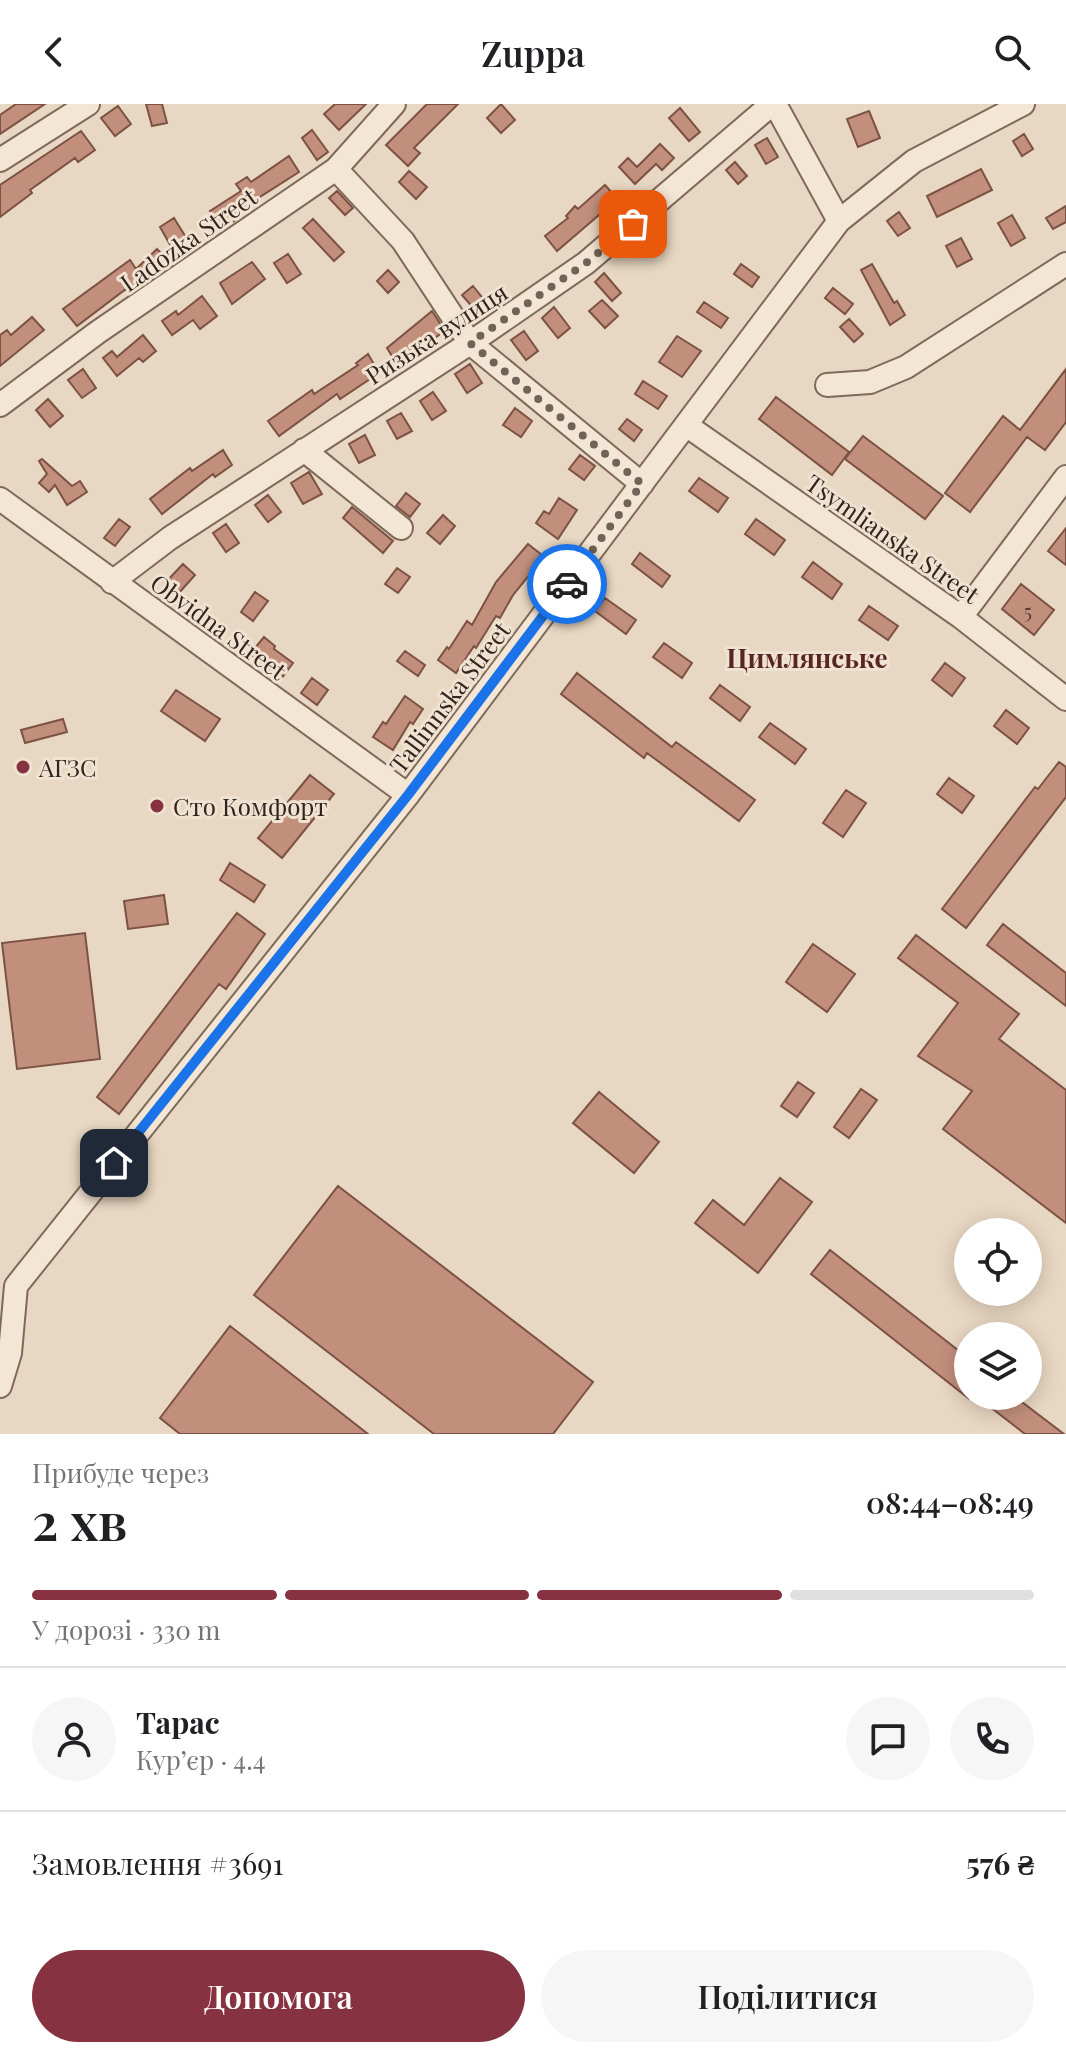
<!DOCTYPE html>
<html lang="uk">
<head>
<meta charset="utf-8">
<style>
  body { margin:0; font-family:"Playfair Display",serif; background:#f6f6f6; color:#202124; height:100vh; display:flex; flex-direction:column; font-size:30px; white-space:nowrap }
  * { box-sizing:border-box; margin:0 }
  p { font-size:26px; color:#757577 }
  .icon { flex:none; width:44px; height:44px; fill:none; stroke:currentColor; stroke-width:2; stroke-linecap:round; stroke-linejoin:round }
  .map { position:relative; height:1330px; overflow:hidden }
  .panel { display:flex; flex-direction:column; background:#fff; flex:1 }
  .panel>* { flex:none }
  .controls { position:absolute; left:954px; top:1114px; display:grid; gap:16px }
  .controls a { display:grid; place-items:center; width:88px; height:88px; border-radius:50%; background:#fff; box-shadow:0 4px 20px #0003; font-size:40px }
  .pin { position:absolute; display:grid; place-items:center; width:68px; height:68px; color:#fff; margin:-34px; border-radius:16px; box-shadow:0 4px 12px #0006 }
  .courier { position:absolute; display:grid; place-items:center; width:80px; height:80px; margin:-40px; border:6px solid #1a73e8; border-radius:50%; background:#fff; color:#222; box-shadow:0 2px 10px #0007 }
  .head em { font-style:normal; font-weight:600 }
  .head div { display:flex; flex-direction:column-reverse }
  .head { display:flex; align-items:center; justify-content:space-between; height:136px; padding:0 32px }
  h1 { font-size:52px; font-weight:600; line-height:60px }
  .bar { display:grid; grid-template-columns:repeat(4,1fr); gap:12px 8px; align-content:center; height:96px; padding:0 32px }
  .bar i { height:10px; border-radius:6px; background:#e0e0e0 }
  .bar .active { background:#873240 }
  .bar p { grid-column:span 4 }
  .line { display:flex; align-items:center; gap:20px; padding:0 32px; border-top:2px solid #e0e0e0 }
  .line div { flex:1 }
  .round { display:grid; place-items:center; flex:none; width:84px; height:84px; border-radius:42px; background:#f6f6f6 }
  .button { display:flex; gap:16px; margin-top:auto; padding:16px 32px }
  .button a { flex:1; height:92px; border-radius:48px; background:#873240; color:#fff; font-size:32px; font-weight:600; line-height:92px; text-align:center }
  .button a+a { background:#f6f6f6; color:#202124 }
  header { display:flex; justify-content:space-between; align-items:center; height:104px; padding:0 32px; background:#fff; font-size:36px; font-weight:600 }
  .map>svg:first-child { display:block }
  .building { fill:#c28f7c; stroke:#7c5244; stroke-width:2 }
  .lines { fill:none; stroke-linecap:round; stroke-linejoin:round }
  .minor-casing { stroke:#7f695b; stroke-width:26 }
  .minor { stroke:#f4e6d4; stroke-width:22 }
  .done { stroke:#716357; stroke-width:8; stroke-dasharray:0 14.4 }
  .route { stroke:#1a73e8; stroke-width:10 }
  .poi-dot { fill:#873240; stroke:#f0e2d0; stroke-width:3 }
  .labels { text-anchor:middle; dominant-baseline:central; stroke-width:6; stroke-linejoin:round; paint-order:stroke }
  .number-label { font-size:20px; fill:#553f36 }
  .street-label { font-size:24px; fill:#31241e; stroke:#f0e2d0 }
  .poi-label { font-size:24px; fill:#31241e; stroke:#f0e2d0; text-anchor:start }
  .neighbourhood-label { font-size:26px; font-weight:bold; fill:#582522; stroke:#f0e2d0 }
</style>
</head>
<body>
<header><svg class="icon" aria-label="back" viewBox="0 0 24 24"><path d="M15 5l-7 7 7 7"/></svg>Zuppa<svg class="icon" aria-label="search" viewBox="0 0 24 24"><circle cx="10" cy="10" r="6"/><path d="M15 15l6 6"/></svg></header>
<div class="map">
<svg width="1066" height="1330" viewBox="0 0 1066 1330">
  <rect width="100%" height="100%" fill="#e8d7c2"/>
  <!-- building -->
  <path class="building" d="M 16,0 L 45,0 L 0,30 L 0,11 Z
    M 146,0 L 162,0 L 167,19 L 152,22 Z
    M 335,0 L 366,0 L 339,26 L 324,10 Z
    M 427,0 L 458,0 L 414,44 L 420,49 L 408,62 L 386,41 Z
    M 501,0 L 515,16 L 501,29 L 487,14 Z
    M 118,2 L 131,20 L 115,32 L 101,14 Z
    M 680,4 L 700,28 L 689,37 L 669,14 Z
    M 869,7 L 880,34 L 858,43 L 847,15 Z
    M 312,26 L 328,48 L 317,56 L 302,34 Z
    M 81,27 L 95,46 L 78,58 L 75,54 L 30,86 L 32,89 L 0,113 L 0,81 Z
    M 1024,30 L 1033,45 L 1022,52 L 1013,37 Z
    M 767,34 L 778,53 L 766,60 L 755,41 Z
    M 660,40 L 674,54 L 662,66 L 656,60 L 635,80 L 619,63 L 628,54 L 637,63 Z
    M 289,52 L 299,68 L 230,112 L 234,117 L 221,125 L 210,107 L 241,87 L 236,80 L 247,73 L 251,78 Z
    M 735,58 L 747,72 L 738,80 L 726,66 Z
    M 981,65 L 992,86 L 937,113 L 927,92 Z
    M 409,67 L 427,83 L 416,95 L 399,78 Z
    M 605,81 L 620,98 L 608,108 L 606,105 L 557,147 L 545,132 L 568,114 L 566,112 L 575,102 L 578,105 Z
    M 337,87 L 353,104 L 345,111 L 329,94 Z
    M 1066,102 L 1066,118 L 1053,125 L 1046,114 Z
    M 899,108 L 910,124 L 898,132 L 887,117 Z
    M 1012,111 L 1025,134 L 1011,142 L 998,119 Z
    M 174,114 L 187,135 L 172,144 L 160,123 Z
    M 313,115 L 344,148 L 334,157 L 303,124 Z
    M 647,130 L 658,141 L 648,152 L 636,140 Z
    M 961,134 L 972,155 L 957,163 L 946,142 Z
    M 157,145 L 170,159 L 127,188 L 126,185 L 77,222 L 63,205 L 130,156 L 136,165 Z
    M 288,150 L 301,170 L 287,179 L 274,159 Z
    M 252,158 L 265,175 L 232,200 L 220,179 Z
    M 741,160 L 759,173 L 752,183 L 734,170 Z
    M 872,160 L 894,199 L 897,197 L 905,211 L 890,221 L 861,166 Z
    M 388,166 L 399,178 L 388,189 L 377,177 Z
    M 604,169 L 621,189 L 612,197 L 595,178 Z
    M 473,182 L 485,197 L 475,206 L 462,191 Z
    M 833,184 L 853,200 L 845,210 L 825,194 Z
    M 202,192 L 217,212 L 200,225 L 193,216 L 172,231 L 162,217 L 176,207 L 178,211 Z
    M 602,196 L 618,212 L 605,224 L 589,207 Z
    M 704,198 L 728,214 L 721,224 L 697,208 Z
    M 554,203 L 570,224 L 558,234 L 542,214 Z
    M 432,207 L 445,227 L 433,235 L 431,232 L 395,257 L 387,244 Z
    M 32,213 L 44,226 L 0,262 L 0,231 L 7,226 L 11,231 Z
    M 849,215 L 863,230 L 854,238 L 840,223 Z
    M 524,227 L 538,247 L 526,256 L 511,236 Z
    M 143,231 L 156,247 L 143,258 L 139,254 L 117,272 L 103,254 L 112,247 L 117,253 Z
    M 677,232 L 701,247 L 682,273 L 659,258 Z
    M 368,250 L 379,269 L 340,295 L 337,290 L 279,332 L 268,317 L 312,286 L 314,290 L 358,261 L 356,259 Z
    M 470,260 L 482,279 L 467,289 L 455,270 Z
    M 83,265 L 96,284 L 82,294 L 68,276 Z
    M 1066,265 L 1066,318 L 1045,346 L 1027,333 L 970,408 L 945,389 L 1003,312 L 1020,326 Z
    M 643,277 L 667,292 L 658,305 L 635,290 Z
    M 433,288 L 446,307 L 432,316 L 420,297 Z
    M 776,293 L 849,348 L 832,371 L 759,315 Z
    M 48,295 L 63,312 L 50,323 L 36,306 Z
    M 515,304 L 532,317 L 521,333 L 503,321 Z
    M 401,309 L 412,327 L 397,335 L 387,317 Z
    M 627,315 L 642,326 L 634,337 L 619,325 Z
    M 365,331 L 375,351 L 359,359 L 349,340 Z
    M 863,332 L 943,392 L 925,415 L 845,355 Z
    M 223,346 L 232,361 L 215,373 L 213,370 L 162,410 L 150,395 L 190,364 L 192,367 Z
    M 580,351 L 595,362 L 584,376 L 569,365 Z
    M 42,355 L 72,382 L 80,377 L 87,388 L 67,401 L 55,381 L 49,388 L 39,379 L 47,370 L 39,357 Z
    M 309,368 L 322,390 L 303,400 L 291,379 Z
    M 699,374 L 728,394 L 718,408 L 689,387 Z
    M 406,389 L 420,400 L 410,413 L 396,402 Z
    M 268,391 L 281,408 L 268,418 L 255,401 Z
    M 559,394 L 577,406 L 558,435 L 536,419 L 544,407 L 549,410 Z
    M 352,403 L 393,437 L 383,449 L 343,414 Z
    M 443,411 L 455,422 L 440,440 L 427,429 Z
    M 119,415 L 130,423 L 115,442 L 104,434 Z
    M 756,415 L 785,436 L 774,451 L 745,430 Z
    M 226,420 L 239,439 L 226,448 L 213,429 Z
    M 1066,424 L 1066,461 L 1048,447 Z
    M 528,440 L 547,455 L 537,467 L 534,465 L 513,491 L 500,514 L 496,512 L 476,544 L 474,542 L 456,569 L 438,556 L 447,543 L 449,545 L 467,517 L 472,521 L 496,478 Z
    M 640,449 L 670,472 L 662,483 L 632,460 Z
    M 813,458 L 842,480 L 832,495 L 802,473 Z
    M 183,460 L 195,471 L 178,490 L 165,479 Z
    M 397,464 L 410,473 L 398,489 L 385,480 Z
    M 1021,480 L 1054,506 L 1034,531 L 1002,505 Z
    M 255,488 L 268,497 L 253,517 L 241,508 Z
    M 605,494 L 636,516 L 626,530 L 595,507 Z
    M 869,502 L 898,522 L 888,536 L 859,516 Z
    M 264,533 L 275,542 L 274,545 L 293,559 L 281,575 L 250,550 Z
    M 664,539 L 692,559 L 682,574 L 653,553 Z
    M 405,547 L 425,561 L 418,572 L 397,557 Z
    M 945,559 L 965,574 L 952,592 L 932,576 Z
    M 577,569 L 672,643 L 676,638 L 755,696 L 739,717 L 647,649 L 644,654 L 561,590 Z
    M 312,574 L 328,586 L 317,601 L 301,589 Z
    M 720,581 L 750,603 L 740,617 L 710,594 Z
    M 176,586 L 220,615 L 205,637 L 161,607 Z
    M 405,592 L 423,605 L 413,620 L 410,618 L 393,646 L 373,633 L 383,618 L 386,620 Z
    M 1006,606 L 1029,624 L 1017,640 L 994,622 Z
    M 63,615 L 67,628 L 25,639 L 21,626 Z
    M 770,619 L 806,645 L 795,660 L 759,633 Z
    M 1059,658 L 1066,663 L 1066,693 L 966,824 L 942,805 L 1035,683 L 1038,685 Z
    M 310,671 L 334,690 L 282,754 L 258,734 Z
    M 949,674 L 974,692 L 962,709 L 937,690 Z
    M 846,686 L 866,699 L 843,733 L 823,719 Z
    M 230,759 L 265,781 L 254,798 L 220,776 Z
    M 164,791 L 168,820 L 128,825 L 124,797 Z
    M 237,809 L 265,830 L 226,885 L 219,880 L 119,1010 L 97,993 Z
    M 1003,820 L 1066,869 L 1066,902 L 987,841 Z
    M 85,829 L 100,955 L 17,965 L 2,839 Z
    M 916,831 L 1019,910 L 999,935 L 1066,986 L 1066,1119 L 943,1025 L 972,987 L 918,952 L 958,899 L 898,854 Z
    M 813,840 L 855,870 L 827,908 L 786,878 Z
    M 798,978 L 814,989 L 797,1013 L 781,1002 Z
    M 861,985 L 877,996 L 849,1034 L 834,1023 Z
    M 599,988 L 659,1038 L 634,1069 L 573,1019 Z
    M 780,1074 L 812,1098 L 758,1169 L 695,1119 L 713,1096 L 744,1121 Z
    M 338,1082 L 593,1278 L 553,1330 L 434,1330 L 254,1191 Z
    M 830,1146 L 968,1254 L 968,1294 L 811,1170 Z
    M 230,1222 L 368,1330 L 180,1330 L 160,1314 Z
    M 976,1292 L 1014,1292 L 1064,1330 L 1025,1330 Z"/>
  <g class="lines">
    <defs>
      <path id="minor" d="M 775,0 L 839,117
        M 0,56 L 88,0
        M 336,65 L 403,137 L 470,239 L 642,380
        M 827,281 L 870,278 L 906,263 L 1066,160
        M 0,301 L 98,228 L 336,65 L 394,0
        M 686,321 L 961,513 L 1066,595
        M 304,346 L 401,424
        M 0,395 L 408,691
        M 112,478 L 170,434 L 470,239 L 586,159 L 772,0
        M 961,513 L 1066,373
        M 0,1282 L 10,1249 L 16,1182 L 408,691 L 839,117 L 914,57 L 1023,0"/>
    </defs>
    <!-- minor casing -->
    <use href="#minor" class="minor-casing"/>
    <!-- minor -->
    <use href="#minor" class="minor"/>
  </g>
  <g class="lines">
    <!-- done -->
    <path class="done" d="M 567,480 L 642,380 L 470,239 L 586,159 L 633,120"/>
    <!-- route -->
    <path class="route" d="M 114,1059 L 408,691 L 567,480"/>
  </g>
  <!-- markers -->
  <g class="poi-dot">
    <circle cx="23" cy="663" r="8"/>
    <circle cx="157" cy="702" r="8"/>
  </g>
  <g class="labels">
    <!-- number labels -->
    <g class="number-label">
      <text x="1028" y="506">5</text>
    </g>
    <!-- street labels -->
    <g class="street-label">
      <text transform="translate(188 135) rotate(-35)">Ladozka Street</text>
      <text transform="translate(436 229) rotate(-33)">Ризька вулиця</text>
      <text transform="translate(893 434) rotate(35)">Tsymlianska Street</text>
      <text transform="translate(219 522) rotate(36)">Obvidna Street</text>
      <text transform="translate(449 593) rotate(-53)">Tallinnska Street</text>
    </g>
    <!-- poi labels -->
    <g class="poi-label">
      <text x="39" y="663">АГЗС</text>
      <text x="173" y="702">Сто Комфорт</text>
    </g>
    <!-- neighbourhood labels -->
    <g class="neighbourhood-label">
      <text x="807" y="553">Цимлянське</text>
    </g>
  </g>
</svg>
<div class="controls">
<a><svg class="icon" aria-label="locate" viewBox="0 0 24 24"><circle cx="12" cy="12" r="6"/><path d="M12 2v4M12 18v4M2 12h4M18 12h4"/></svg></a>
<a><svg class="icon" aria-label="layers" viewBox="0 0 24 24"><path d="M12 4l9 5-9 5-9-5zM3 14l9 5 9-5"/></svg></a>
</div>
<div class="pin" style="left:633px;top:120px;background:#ea580c"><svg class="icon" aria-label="bag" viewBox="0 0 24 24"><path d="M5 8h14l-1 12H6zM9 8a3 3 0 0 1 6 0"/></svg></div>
<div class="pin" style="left:114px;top:1059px;background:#1f2937"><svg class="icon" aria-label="home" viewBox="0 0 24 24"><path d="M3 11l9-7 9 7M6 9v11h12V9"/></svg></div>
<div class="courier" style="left:567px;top:480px"><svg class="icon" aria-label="car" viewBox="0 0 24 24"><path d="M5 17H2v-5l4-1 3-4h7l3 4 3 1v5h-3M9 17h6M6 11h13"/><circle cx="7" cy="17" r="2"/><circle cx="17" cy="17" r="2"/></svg></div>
</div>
<section class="panel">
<div class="head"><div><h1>2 хв</h1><p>Прибуде через</p></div><em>08:44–08:49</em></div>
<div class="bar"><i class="active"></i><i class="active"></i><i class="active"></i><i></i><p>У дорозі · 330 m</p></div>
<div class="line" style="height:144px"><a class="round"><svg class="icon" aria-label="person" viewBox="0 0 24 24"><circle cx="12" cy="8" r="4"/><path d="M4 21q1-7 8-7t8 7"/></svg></a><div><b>Тарас</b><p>Кур’єр · 4.4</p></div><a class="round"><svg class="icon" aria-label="chat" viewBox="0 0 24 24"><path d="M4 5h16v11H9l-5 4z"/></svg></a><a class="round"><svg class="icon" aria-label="phone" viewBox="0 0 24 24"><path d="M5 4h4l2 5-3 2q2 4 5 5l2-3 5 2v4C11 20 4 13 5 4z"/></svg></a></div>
<div class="line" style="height:104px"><div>Замовлення #3691</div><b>576 ₴</b></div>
<div class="button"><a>Допомога</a><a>Поділитися</a></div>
</section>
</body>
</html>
